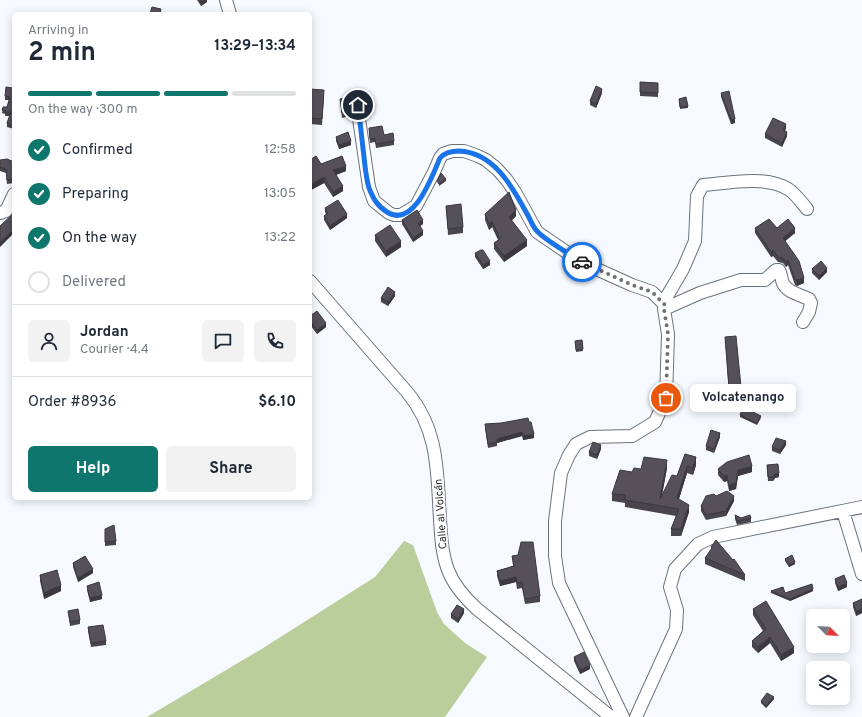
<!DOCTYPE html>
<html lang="en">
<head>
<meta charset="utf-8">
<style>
  body { margin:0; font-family:Overpass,sans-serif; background:#f2f2f3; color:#1f2937; height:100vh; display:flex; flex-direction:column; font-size:15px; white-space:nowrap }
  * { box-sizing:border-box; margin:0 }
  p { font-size:13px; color:#747a83 }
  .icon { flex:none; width:22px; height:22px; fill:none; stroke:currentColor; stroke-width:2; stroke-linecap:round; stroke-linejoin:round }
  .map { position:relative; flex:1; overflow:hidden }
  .drawer { position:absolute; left:12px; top:12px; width:300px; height:488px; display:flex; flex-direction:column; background:#fff; border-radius:6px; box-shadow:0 2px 10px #0003 }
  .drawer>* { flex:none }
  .needle { width:26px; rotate:114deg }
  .tools { position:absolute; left:806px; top:609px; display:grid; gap:8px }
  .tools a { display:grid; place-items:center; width:44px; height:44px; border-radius:6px; background:#fff; box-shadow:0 2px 10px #0003; font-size:20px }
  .pin { position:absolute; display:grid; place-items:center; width:34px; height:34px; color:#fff; margin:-17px; border:2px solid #fff; border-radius:50%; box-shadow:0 1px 4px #0007 }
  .courier { position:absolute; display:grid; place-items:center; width:40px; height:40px; margin:-20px; border:3px solid #1a73e8; border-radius:50%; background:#fff; color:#222; box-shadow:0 1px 5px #0007 }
  .bubble { position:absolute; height:28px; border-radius:6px; background:#fff; box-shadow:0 2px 10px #0003; font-size:13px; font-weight:700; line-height:28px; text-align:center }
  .overview em { font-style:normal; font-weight:700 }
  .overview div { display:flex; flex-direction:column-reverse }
  .overview { display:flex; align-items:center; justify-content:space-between; height:68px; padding:0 16px }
  h1 { font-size:26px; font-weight:700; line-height:30px }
  .bar { display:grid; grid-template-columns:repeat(4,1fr); gap:6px 4px; align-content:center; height:48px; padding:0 16px }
  .bar i { height:5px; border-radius:3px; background:#e0e1e3 }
  .bar .current { background:#0f766e }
  .bar p { grid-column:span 4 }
  .line { display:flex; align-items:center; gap:10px; padding:0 16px; border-top:1px solid #e0e1e3 }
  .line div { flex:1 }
  .round { display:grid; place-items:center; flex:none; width:42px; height:42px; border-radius:6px; background:#f2f2f3 }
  ol { padding:0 16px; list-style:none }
  li { display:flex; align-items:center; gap:12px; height:44px }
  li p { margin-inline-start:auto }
  li .icon { padding:4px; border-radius:50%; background:#0f766e; color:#fff; stroke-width:4 }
  li:last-child { color:#747a83 }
  li i { width:22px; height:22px; border:2px solid #e0e1e3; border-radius:50% }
  .button { display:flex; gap:8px; margin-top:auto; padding:8px 16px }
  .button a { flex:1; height:46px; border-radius:6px; background:#0f766e; color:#fff; font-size:16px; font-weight:700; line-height:46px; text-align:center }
  .button a+a { background:#f2f2f3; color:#1f2937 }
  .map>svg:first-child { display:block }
  .forest { fill:#bccd9c }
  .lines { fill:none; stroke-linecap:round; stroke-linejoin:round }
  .minor-casing { stroke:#6a737b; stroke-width:14 }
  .minor { stroke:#fff; stroke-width:12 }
  .wall { fill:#49454d }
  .shaded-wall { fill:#3c383f }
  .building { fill:#55505a; stroke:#3c383f }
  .done { stroke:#6e7276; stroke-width:4; stroke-dasharray:0 7.2 }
  .route { stroke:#1a73e8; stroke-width:5 }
  .labels { text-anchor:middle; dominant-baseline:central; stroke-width:4; stroke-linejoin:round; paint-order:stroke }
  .street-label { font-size:11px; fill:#25292c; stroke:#fff }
</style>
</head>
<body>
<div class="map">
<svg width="862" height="717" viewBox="0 0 862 717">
  <rect width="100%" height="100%" fill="#f6fafe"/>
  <!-- forest -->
  <path class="forest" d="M 404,541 L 413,545 L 437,612 L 444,624 L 465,643 L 487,657 L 445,717 L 147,717 L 260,650 L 375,577 Z"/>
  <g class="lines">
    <defs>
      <path id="minor" d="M 226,0 L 230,14
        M 357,105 L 369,187 L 374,201 L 389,213 L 394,215 L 401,215 L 416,206 L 434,172 L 440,158 L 443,154 L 452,151 L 464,151 L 478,156 L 486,160 L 497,169 L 506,179 L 515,192 L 537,232 L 581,262 L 632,285 L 652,292 L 665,305
        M 0,213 L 6,211 L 14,194
        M 310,281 L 407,392 C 439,430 437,472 440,519 C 441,537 442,554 448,570 C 454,586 465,598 477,609 L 611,717
        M 664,309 L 700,293 L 741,280 L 765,280 L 776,270 L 779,270 C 782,275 781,281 784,285 C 789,293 801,295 809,299 L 811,303 L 809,312 L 803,322
        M 843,511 L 862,574
        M 623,717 L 559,583 L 555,556 L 555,521 L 561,473 L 569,455 L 576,444 L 590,437 L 632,436 L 655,422 L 666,398 L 668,334 L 664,309 L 666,298 L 683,269 L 695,241 L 697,196 L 703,185 C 728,183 765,175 788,189 C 795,193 802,203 807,209
        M 636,717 L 676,629 L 677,610 L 670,587 L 675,569 L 698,544 L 713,537 L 862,507"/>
    </defs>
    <!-- minor casing -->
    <use href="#minor" class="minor-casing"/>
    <!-- minor -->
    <use href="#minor" class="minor"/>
  </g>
  <!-- wall -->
  <path class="wall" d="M 197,0 L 207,0 L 207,2 L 201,6 Z
    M 640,82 L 658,83 L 658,97 L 640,96 Z
    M 14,85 L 14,129 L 7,127 L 7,123 L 10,116 L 5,116 L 5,114 L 2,113 L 3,107 L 7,107 L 9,100 L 5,100 L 5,96 L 13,88 Z
    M 310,89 L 324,96 L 322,125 L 310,124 Z
    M 602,93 L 596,108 L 590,105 L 590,101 Z
    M 721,93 L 735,123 L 731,124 L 721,97 Z
    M 340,99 L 350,112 L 350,116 L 342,118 Z
    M 679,99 L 688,106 L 688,108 L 680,109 Z
    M 369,128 L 384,135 L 394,141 L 394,145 L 376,148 L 375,142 L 370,143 Z
    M 786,128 L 785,131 L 787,136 L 782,147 L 765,138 L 765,134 Z
    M 336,137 L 351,145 L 339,149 L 336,141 Z
    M 0,160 L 14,162 L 14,183 L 7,184 L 6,173 L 0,171 Z
    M 310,160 L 321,164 L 346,171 L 336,175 L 343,191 L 333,197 L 324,183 L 311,190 L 310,189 Z
    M 446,206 L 463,227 L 463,233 L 448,235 Z
    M 325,208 L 347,218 L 330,230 L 324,220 L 324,216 L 326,214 L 325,212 Z
    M 485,214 L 516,216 L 512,220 L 527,246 L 504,262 L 494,249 L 494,243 L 498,240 L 492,227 L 489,230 L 485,220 Z
    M 402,220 L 423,224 L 420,226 L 423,235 L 413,242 L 402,224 Z
    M 755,228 L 795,233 L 785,241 L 804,283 L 797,286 L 795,285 L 788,265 L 786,267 L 783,263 L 778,262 L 773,256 L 771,257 L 755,233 Z
    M 375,235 L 401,247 L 386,257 L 375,241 Z
    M 475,253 L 490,265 L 483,269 L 475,257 Z
    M 812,269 L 827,272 L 819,280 L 812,273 Z
    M 395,296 L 388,306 L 381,302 L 381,298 Z
    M 310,316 L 326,327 L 317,334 L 310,325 Z
    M 725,337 L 741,387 L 741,393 L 729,394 Z
    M 582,340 L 583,351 L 576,352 L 575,341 Z
    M 740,415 L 761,418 L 757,425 L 740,417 Z
    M 501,423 L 534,438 L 523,440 L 522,436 L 497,443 L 497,446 L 488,448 L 485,428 L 485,424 Z
    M 720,437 L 714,453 L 706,450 L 706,446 Z
    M 786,445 L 780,454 L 772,451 L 772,447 Z
    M 601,449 L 597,459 L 589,456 L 589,452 Z
    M 685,454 L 696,465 L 693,475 L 687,473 L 679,499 L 689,512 L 681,536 L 671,536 L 671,529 L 676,516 L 625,507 L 625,503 L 612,501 L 612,494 L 632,472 L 641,469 L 667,468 L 662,495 L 677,476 Z
    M 767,465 L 779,477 L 775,478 L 773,481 L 768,481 Z
    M 718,469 L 752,472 L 738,476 L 736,489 L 729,491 L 727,481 L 724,482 L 718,475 Z
    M 734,501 L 726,516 L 706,520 L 701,511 L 701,506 Z
    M 735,515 L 741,518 L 751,518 L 751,522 L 737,525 L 735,519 Z
    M 105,529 L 116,541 L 116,545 L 105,546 Z
    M 711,547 L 733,560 L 745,575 L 745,581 L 705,564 L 705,558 L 711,550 Z
    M 512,556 L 540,596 L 540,602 L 525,604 L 522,588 L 517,589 L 516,582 L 500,586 L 497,576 L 497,571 L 513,566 Z
    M 785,559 L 795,564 L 789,567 L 785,561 Z
    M 73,563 L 93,573 L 78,582 L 73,567 Z
    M 40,575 L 61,591 L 44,599 L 40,581 Z
    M 835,579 L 847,587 L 838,591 L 835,583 Z
    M 87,586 L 102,599 L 90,602 L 87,590 Z
    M 771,591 L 785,593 L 813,591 L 790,601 L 771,593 Z
    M 862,599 L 862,613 L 856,616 L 853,607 L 853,603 Z
    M 753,609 L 794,653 L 781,661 L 770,643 L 758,653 L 752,647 L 752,641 L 763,631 L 753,615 Z
    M 68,611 L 80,620 L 80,624 L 70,626 Z
    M 464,613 L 458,623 L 451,618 L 451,614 Z
    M 88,627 L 106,641 L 106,645 L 91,647 L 88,631 Z
    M 574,657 L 590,669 L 580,674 L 574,661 Z
    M 774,699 L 766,708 L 761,703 L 761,701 Z"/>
  <!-- shaded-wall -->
  <path class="shaded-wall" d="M 205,0 L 207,0 L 207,2 L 201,6 L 201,2 Z
    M 602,89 L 602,93 L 596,108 L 596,104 Z
    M 735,119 L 735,123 L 731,124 L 731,120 Z
    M 786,124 L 786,128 L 783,134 L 783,130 Z
    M 787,132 L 787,136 L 782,147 L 782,143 Z
    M 351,141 L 351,145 L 339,149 L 339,145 Z
    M 346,166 L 346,171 L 333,176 L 333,170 Z
    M 324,177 L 324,183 L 311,190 L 311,185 Z
    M 446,179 L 446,181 L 439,186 L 439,184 Z
    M 343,186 L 343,191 L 333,197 L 333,192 Z
    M 516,210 L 516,216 L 509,223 L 509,217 Z
    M 347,214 L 347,218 L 330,230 L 330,226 Z
    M 423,220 L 423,224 L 418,227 L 418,223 Z
    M 492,221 L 492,227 L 489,230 L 489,224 Z
    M 795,228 L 795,233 L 783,243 L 783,238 Z
    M 14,229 L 14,233 L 0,247 L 0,243 Z
    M 423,231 L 423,235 L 413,242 L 413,238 Z
    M 527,240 L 527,246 L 504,262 L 504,256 Z
    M 401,241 L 401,247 L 386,257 L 386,251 Z
    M 773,250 L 773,256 L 771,257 L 771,252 Z
    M 788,260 L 788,265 L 786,267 L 786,262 Z
    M 490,261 L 490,265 L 483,269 L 483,265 Z
    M 827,268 L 827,272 L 819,280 L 819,276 Z
    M 804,278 L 804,283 L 797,286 L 797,280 Z
    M 395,292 L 395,296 L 388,306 L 388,302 Z
    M 326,323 L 326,327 L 317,334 L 317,330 Z
    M 522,432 L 522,436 L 497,443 L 497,439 Z
    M 720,433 L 720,437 L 714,453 L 714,449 Z
    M 534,434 L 534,438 L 523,440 L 523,436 Z
    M 786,441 L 786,445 L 780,454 L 780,450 Z
    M 601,445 L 601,449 L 597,459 L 597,455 Z
    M 696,457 L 696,465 L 693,475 L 693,468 Z
    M 667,460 L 667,468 L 660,506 L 660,499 Z
    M 687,466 L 687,473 L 677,505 L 677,498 Z
    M 752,466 L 752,472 L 738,476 L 736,489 L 729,491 L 729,485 L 738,470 Z
    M 779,473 L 779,477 L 775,478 L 773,481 L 773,477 L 775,474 Z
    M 727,475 L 727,481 L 724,482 L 724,476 Z
    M 734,496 L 734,501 L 726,516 L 726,511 Z
    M 689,505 L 689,512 L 681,536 L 681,529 Z
    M 795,562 L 795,564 L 789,567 L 789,565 Z
    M 93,569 L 93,573 L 78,582 L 78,578 Z
    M 516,577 L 516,582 L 500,586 L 500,581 Z
    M 847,583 L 847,587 L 838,591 L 838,587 Z
    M 61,585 L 61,591 L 44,599 L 44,593 Z
    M 813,589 L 813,591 L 790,601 L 790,599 Z
    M 102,595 L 102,599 L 90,602 L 90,598 Z
    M 464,609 L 464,613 L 458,623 L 458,619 Z
    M 862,609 L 862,613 L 856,616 L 856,611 Z
    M 770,637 L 770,643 L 758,653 L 758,647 Z
    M 794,647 L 794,653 L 781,661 L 781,655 Z
    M 590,665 L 590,669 L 580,674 L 580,670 Z
    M 774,697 L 774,699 L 766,708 L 766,706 Z"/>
  <!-- building -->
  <path class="building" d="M 200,0 L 205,0 L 201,2 Z
    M 152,7 L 161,9 L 160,14 L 150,14 Z
    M 640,82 L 658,83 L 658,93 L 640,92 Z
    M 14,85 L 14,126 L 7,123 L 11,112 L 5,112 L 6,111 L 2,110 L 3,107 L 7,107 L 10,97 L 5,96 L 6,87 L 13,88 Z
    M 596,86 L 602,89 L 596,104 L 590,101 Z
    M 310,89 L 324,90 L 322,119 L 310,118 Z
    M 729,91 L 735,119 L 731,120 L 721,93 Z
    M 347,97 L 350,112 L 342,113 L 340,99 Z
    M 686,97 L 688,106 L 680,107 L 679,99 Z
    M 773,118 L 786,124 L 783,130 L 787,132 L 782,143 L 765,134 Z
    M 382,126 L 384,135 L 393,133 L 394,141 L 376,144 L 375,138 L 370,139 L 369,128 Z
    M 348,132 L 351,141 L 339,145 L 336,137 Z
    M 316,156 L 321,164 L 342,156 L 346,166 L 333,170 L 343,186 L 333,192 L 324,177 L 311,185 L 310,184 L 310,160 Z
    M 7,159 L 14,162 L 14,179 L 7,180 L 6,169 L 0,167 L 0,160 Z
    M 441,173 L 446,179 L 439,184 L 437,181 Z
    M 509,192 L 516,210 L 509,217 L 527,240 L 504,256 L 494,243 L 500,239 L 492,221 L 489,224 L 485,214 Z
    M 338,200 L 347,214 L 330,226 L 324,216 L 328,213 L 325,208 Z
    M 461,204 L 463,227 L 448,229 L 446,206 Z
    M 417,210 L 423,220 L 418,223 L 423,231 L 413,238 L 402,220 Z
    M 14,213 L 14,229 L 0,243 L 0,226 Z
    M 769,219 L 777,228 L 788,219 L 795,228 L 783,238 L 799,261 L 804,278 L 797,280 L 795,279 L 788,260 L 786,262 L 783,258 L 778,257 L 773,250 L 771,252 L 755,228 Z
    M 390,225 L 401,241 L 386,251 L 375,235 Z
    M 481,250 L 483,250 L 490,261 L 483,265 L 475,253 Z
    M 821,261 L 827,268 L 819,276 L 812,269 Z
    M 388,287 L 395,292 L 388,302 L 381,298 Z
    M 317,311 L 326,323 L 317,330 L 310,321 L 310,316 Z
    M 736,336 L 741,387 L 729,388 L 725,337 Z
    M 582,340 L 583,349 L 576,350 L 575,341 Z
    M 743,407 L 761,416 L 757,423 L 740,415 Z
    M 528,418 L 529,422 L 531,422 L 534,434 L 523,436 L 522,432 L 497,439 L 497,442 L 488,444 L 485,424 L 501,423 Z
    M 711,430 L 720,433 L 714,449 L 706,446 Z
    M 776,438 L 786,441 L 780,450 L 772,447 Z
    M 593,442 L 601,445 L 597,455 L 589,452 Z
    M 685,454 L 696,457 L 693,468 L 687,466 L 677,498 L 689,505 L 681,529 L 671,529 L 679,509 L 625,500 L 625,495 L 612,494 L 620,470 L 632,472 L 634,468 L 641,469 L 644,457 L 667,460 L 660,499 L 672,475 L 677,476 Z
    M 749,455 L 752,466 L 738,470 L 736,483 L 729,485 L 727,475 L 724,476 L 718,469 L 727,462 Z
    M 778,464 L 779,473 L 775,474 L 773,477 L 768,477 L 767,465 Z
    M 727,491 L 734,496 L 726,511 L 706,515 L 701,506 L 706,496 L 714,494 L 716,496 Z
    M 735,515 L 741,518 L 750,515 L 751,518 L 737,521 Z
    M 114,525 L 116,541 L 105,542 L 105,529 Z
    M 716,540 L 733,560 L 734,559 L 745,575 L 705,558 L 712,548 L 711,547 Z
    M 521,542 L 533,542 L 540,596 L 525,599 L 522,582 L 517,583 L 516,577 L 500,581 L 497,571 L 514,566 L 512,556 L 518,555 Z
    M 792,555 L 795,562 L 789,565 L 785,559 Z
    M 85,556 L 93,569 L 78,578 L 73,563 Z
    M 57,570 L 61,585 L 44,593 L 40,575 Z
    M 844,575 L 847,583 L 838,587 L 835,579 Z
    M 99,582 L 102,595 L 90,598 L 87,586 Z
    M 812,584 L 813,589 L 790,599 L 771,591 L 783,587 L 785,593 Z
    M 862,599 L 862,609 L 856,611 L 853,603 Z
    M 766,601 L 794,647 L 781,655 L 770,637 L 758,647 L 752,641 L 766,629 L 753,609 Z
    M 457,605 L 464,609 L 458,619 L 451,614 Z
    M 78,609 L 80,620 L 70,622 L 68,611 Z
    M 103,625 L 106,641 L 91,643 L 88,627 Z
    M 584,652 L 590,665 L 580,670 L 574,657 Z
    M 767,693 L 774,697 L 766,706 L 761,701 Z"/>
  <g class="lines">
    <!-- done -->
    <path class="done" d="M 582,262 L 632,285 L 652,292 L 665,305 L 664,309 L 668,334 L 666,398"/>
    <!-- route -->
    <path class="route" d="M 358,105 C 360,123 362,140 364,157 C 365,167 366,178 369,188 C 373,198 377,206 387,212 C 414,229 432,176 440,158 C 445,152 452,151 459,151 C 493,152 512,186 526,212 C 530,218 532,226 537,231 C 542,238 574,257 582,262"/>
  </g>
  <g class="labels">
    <!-- street labels -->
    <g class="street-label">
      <text transform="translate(441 514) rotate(-94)">Calle al Volcán</text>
    </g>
  </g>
</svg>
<div class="tools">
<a><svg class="needle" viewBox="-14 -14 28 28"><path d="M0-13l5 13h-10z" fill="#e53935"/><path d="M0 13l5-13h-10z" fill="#747a83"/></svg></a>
<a><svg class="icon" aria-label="layers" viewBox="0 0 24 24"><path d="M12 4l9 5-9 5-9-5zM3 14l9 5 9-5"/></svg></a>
</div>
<div class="pin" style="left:666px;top:398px;background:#ea580c"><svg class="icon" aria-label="bag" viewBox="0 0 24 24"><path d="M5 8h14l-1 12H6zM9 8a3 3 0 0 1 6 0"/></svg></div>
<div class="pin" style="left:358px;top:105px;background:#1f2937"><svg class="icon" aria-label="home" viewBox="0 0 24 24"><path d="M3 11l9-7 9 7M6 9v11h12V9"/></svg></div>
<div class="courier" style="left:582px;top:262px"><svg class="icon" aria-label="car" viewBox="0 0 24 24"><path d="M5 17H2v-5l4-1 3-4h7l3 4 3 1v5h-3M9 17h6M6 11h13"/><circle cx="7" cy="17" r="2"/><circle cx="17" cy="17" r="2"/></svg></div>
<div class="bubble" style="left:690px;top:384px;width:106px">Volcatenango</div>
<section class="drawer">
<div class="overview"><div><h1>2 min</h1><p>Arriving in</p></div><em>13:29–13:34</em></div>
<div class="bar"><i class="current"></i><i class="current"></i><i class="current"></i><i></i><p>On the way · 300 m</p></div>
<ol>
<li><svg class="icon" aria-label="check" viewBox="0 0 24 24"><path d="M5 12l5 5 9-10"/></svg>Confirmed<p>12:58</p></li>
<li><svg class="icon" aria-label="check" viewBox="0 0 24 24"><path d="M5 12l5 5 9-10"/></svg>Preparing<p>13:05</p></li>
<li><svg class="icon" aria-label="check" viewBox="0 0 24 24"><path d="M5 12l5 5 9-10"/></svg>On the way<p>13:22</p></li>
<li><i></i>Delivered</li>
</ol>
<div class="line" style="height:72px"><a class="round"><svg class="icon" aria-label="person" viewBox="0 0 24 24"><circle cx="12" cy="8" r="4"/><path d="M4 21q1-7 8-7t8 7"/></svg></a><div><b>Jordan</b><p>Courier · 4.4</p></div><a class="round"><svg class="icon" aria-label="chat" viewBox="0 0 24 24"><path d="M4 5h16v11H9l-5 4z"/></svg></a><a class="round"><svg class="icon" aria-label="phone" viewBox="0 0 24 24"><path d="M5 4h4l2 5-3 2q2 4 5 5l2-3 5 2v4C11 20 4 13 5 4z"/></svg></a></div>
<div class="line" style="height:52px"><div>Order #8936</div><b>$6.10</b></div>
<div class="button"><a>Help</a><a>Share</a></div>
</section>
</div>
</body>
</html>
